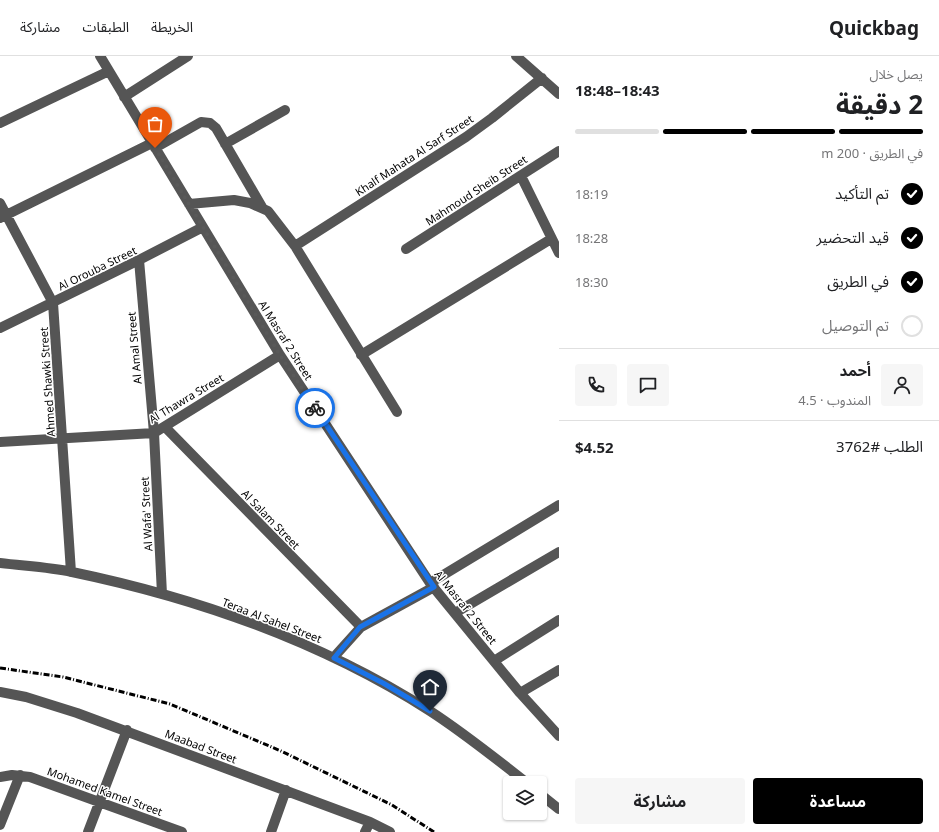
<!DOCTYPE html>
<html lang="ar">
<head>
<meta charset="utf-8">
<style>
  body { margin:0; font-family:"Noto Sans","Noto Sans Arabic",sans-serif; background:#f6f6f6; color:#202124; direction:rtl; height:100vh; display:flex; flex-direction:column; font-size:15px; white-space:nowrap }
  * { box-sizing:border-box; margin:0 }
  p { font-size:13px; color:#757577 }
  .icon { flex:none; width:22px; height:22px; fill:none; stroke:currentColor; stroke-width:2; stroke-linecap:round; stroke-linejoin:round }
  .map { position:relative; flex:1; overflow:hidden; direction:ltr }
  .drawer { display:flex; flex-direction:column; background:#fff; width:380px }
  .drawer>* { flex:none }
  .controls { position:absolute; left:503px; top:720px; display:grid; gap:8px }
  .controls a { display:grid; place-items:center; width:44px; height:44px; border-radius:4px; background:#fff; box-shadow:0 1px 3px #0004; font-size:20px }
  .pin { position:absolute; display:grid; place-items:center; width:34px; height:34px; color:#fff; margin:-41px -17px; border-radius:50% 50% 50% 0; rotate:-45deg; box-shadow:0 0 4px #0007 }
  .pin .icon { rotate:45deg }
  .courier { position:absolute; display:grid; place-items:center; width:40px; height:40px; margin:-20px; border:3px solid #1a73e8; border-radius:50%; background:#fff; color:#222; box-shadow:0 1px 5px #0007 }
  .headline em { font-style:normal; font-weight:700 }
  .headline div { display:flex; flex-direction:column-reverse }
  .headline { display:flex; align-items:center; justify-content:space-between; height:68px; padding:0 16px }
  h1 { font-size:26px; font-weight:700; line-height:30px }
  .bar { display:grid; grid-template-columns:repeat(4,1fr); gap:6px 4px; align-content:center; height:48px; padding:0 16px }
  .bar i { height:5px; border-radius:3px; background:#e0e0e0 }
  .bar .current { background:#000 }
  .bar p { grid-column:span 4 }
  .line { display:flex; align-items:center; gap:10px; padding:0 16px; border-top:1px solid #e0e0e0 }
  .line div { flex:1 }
  .round { display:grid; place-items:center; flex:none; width:42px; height:42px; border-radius:4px; background:#f6f6f6 }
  ol { padding:0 16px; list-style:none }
  li { display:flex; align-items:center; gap:12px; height:44px }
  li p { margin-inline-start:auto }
  li .icon { padding:4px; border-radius:50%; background:#000; color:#fff; stroke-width:4 }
  li:last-child { color:#757577 }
  li i { width:22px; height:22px; border:2px solid #e0e0e0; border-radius:50% }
  .primary-button { display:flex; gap:8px; margin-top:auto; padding:8px 16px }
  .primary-button a { flex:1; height:46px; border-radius:4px; background:#000; color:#fff; font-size:16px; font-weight:700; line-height:46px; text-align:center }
  .primary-button a+a { background:#f6f6f6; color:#202124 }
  header { display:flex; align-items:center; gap:24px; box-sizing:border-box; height:56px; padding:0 20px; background:#fff; border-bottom:1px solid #e0e0e0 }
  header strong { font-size:19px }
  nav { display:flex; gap:22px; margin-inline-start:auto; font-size:14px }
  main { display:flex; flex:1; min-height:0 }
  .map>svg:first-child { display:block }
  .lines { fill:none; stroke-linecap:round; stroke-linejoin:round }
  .minor { stroke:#555; stroke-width:10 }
  .rail { stroke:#000; stroke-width:3; stroke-dasharray:6 2 1 2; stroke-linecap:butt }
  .done { stroke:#595959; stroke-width:4; stroke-dasharray:0 7.2 }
  .route { stroke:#1a73e8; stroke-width:5 }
  .labels { text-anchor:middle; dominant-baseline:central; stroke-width:3; stroke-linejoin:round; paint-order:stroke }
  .street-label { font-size:11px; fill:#000; stroke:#fff }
</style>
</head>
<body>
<header>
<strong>Quickbag</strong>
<nav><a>الخريطة</a><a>الطبقات</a><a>مشاركة</a></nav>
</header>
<main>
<section class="drawer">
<div class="headline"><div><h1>2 دقيقة</h1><p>يصل خلال</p></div><em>18:43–18:48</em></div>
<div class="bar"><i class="current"></i><i class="current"></i><i class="current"></i><i></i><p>في الطريق · 200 m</p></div>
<ol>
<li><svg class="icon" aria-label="check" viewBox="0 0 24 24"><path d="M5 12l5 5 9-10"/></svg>تم التأكيد<p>18:19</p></li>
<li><svg class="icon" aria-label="check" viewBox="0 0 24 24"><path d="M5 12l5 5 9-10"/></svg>قيد التحضير<p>18:28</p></li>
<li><svg class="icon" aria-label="check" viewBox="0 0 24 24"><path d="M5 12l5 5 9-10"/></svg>في الطريق<p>18:30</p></li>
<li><i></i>تم التوصيل</li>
</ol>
<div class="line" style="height:72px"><a class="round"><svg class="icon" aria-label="person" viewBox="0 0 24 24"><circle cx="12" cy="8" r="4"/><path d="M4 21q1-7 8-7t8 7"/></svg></a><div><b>أحمد</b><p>المندوب · 4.5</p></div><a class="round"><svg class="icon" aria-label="chat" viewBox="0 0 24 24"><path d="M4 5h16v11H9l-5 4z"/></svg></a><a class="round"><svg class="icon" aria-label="phone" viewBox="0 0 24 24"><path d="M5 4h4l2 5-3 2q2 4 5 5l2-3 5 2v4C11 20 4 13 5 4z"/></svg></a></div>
<div class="line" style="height:52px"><div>الطلب #3762</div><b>$4.52</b></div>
<div class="primary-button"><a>مساعدة</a><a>مشاركة</a></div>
</section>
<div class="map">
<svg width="559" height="776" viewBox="0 0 559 776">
  <rect width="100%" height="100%" fill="#fff"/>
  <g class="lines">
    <!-- minor -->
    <path class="minor" d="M 100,0 L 280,299 L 430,527 L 520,637 L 559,680
      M 516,0 L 559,38
      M 124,41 L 188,0
      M 0,67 L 109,15
      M 225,88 L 285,54
      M 155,92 L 201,66 L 210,67 L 216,72 L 262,151
      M 521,120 L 559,197
      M 0,147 L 53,247 L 71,516
      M 189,148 L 234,144 L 250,147 L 268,155 L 295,190 L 397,356
      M 0,162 L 152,87
      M 295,190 L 466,81 L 492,62 L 542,22
      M 406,193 L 559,95
      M 139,204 L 154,377 L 162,538
      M 0,272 L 139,204 L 203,171
      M 361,299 L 551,183
      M 165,371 L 361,571
      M 0,386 L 154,377 L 280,299
      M 0,507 C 24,510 49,511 72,516 C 197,542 322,586 430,655 C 464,677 495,702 527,727
      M 430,527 L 559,449
      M 455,557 L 559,496
      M 334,601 L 361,571 L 434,531
      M 494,605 L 559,564
      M 0,636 L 26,641 L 77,657 L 370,766 L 390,776
      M 520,637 L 559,614
      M 0,721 L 12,719 L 30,721 L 182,776
      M 540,738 L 559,753
      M 0,769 L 20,719
      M 88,776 L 127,674
      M 271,776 L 286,734
      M 365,776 L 370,766"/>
    <!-- rail -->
    <path class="rail" d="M 0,612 L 63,621 L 170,648 L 281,695 L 392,749 L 434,776"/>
  </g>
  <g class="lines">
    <!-- done -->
    <path class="done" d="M 155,92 L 280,299 L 315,352"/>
    <!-- route -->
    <path class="route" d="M 315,352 L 434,531 L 360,571 L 334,602 L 383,627 L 430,655"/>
  </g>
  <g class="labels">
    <!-- street labels -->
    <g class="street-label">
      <text transform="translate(414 99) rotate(-33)">Khalf Mahata Al Sarf Street</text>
      <text transform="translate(476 134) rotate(-33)">Mahmoud Sheib Street</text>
      <text transform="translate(97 212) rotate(-26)">Al Orouba Street</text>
      <text transform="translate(286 284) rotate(58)">Al Masraf 2 Street</text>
      <text transform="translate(134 292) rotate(-95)">Al Amal Street</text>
      <text transform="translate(47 326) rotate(-94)">Ahmed Shawki Street</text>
      <text transform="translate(186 342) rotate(-31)">Al Thawra Street</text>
      <text transform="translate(146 458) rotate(-93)">Al Wafa' Street</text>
      <text transform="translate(271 463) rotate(46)">Al Salam Street</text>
      <text transform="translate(466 551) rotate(51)">Al Masraf 2 Street</text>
      <text transform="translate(272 564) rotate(21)">Teraa Al Sahel Street</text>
      <text transform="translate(201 690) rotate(21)">Maabad Street</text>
      <text transform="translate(105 735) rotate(20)">Mohamed Kamel Street</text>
    </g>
  </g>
</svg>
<div class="controls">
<a><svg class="icon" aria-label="layers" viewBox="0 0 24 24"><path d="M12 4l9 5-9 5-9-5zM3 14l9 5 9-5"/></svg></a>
</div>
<div class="pin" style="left:155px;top:92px;background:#ea580c"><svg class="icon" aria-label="bag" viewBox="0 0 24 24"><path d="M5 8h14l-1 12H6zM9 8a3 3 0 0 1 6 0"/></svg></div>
<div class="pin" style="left:430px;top:655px;background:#1f2937"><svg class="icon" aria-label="home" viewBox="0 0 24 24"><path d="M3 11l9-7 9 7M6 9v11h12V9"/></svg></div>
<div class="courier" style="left:315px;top:352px"><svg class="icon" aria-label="bike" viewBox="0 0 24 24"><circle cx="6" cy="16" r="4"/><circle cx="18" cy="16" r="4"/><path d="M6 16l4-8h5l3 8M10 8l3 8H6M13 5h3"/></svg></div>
</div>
</main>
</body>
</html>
